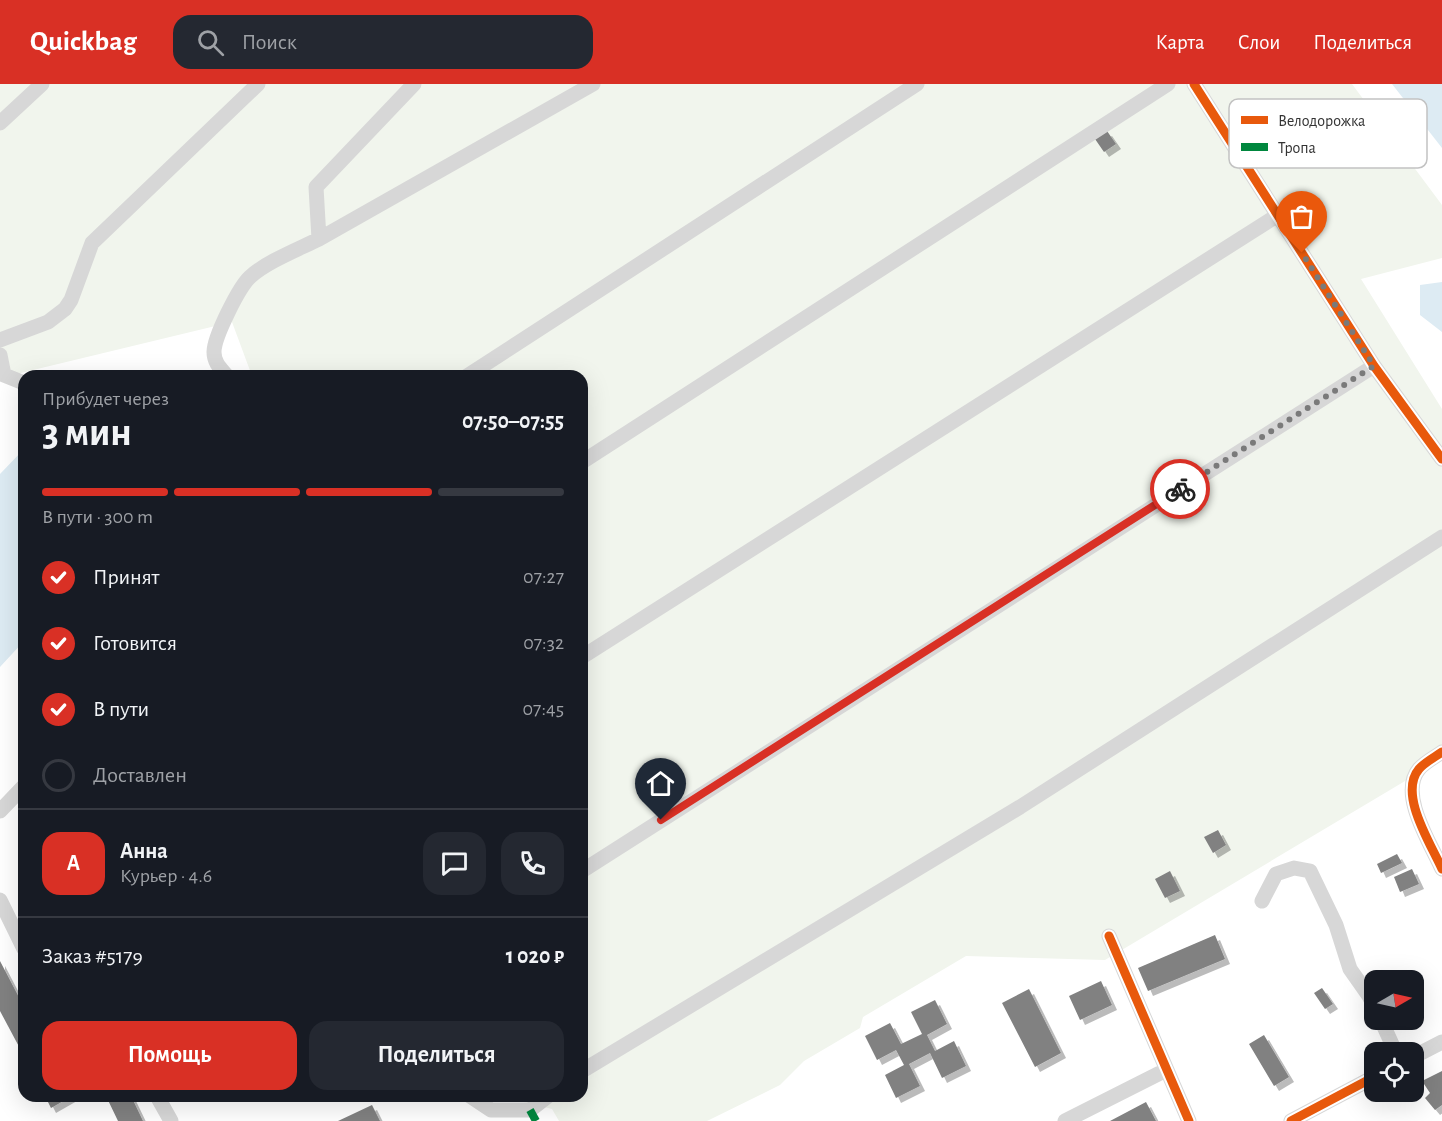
<!DOCTYPE html>
<html lang="ru">
<head>
<meta charset="utf-8">
<style>
  body { margin:0; font-family:"Alegreya Sans",sans-serif; background:#242831; color:#f1f3f6; height:100vh; display:flex; flex-direction:column; font-size:22px; white-space:nowrap }
  * { box-sizing:border-box; margin:0 }
  p { font-size:20px; color:#9ea1a6 }
  .icon { flex:none; width:33px; height:33px; fill:none; stroke:currentColor; stroke-width:2; stroke-linecap:round; stroke-linejoin:round }
  .map { position:relative; flex:1; overflow:hidden }
  .side { position:absolute; left:18px; top:286px; width:570px; height:732px; display:flex; flex-direction:column; background:#171b24; border-radius:18px; box-shadow:0 6px 24px #0002 }
  .side>* { flex:none }
  .needle { width:39px; rotate:81deg }
  .buttons { position:absolute; left:1364px; top:886px; display:grid; gap:12px }
  .buttons a { display:grid; place-items:center; width:60px; height:60px; border-radius:12px; background:#171b24; box-shadow:0 6px 24px #0002; font-size:30px }
  .pin { position:absolute; display:grid; place-items:center; width:51px; height:51px; color:#fff; margin:-62px -26px; border-radius:50% 50% 50% 0; rotate:-45deg; box-shadow:0 0 6px #0007 }
  .pin .icon { rotate:45deg }
  .courier { position:absolute; display:grid; place-items:center; width:60px; height:60px; margin:-30px; border:4px solid #d93025; border-radius:50%; background:#fff; color:#222; box-shadow:0 2px 8px #0007 }
  .head em { font-style:normal; font-weight:700 }
  .head div { display:flex; flex-direction:column-reverse }
  .head { display:flex; align-items:center; justify-content:space-between; height:102px; padding:0 24px }
  h1 { font-size:39px; font-weight:700; line-height:45px }
  .bar { display:grid; grid-template-columns:repeat(4,1fr); gap:9px 6px; align-content:center; height:72px; padding:0 24px }
  .bar i { height:8px; border-radius:4px; background:#363941 }
  .bar .current { background:#d93025 }
  .bar p { grid-column:span 4 }
  .line { display:flex; align-items:center; gap:15px; padding:0 24px; border-top:2px solid #363941 }
  .line div { flex:1 }
  .round { display:grid; place-items:center; flex:none; width:63px; height:63px; border-radius:18px; background:#242831 }
  ol { padding:0 24px; list-style:none }
  li { display:flex; align-items:center; gap:18px; height:66px }
  li p { margin-inline-start:auto }
  li .icon { padding:6px; border-radius:50%; background:#d93025; color:#fff; stroke-width:4 }
  li:last-child { color:#9ea1a6 }
  li i { width:33px; height:33px; border:3px solid #363941; border-radius:50% }
  .primary-button { display:flex; gap:12px; margin-top:auto; padding:12px 24px }
  .primary-button a { flex:1; height:69px; border-radius:18px; background:#d93025; color:#fff; font-size:24px; font-weight:700; line-height:69px; text-align:center }
  .primary-button a+a { background:#242831; color:#f1f3f6 }
  header { display:flex; align-items:center; gap:36px; box-sizing:border-box; height:84px; padding:0 30px; background:#d93025; color:#fff }
  header strong { font-size:28px }
  nav { display:flex; gap:33px; margin-inline-start:auto; font-size:21px }
  .search { width:420px; height:54px; background:#242831; display:flex; align-items:center; gap:15px; box-sizing:border-box; padding:0 21px; border-radius:18px; color:#9ea1a6; font-size:22px }
  .map>svg:first-child { display:block }
  .green { fill:#f1f5ed }
  .water { fill:#ddebf3 }
  .building { fill:#818181; filter:url(#shadow) }
  .lines { fill:none; stroke-linecap:round; stroke-linejoin:round }
  .minor { stroke:#d7d7d7; stroke-width:15 }
  .quiet { stroke:#00873e; stroke-width:8; stroke-dasharray:15 8; stroke-linecap:butt }
  .cycleway-casing { stroke:#fff; stroke-width:13 }
  .cycleway { stroke:#e8590c; stroke-width:9 }
  .done { stroke:#7a7a7a; stroke-width:6; stroke-dasharray:0 10.8 }
  .route { stroke:#d93025; stroke-width:8 }
  .key { fill:#fff; stroke:#c2c2c2; stroke-width:1.5 }
  .key-label { font-size:16px; fill:#333 }
</style>
</head>
<body>
<header>
<strong>Quickbag</strong>
<div class="search"><svg class="icon" aria-label="search" viewBox="0 0 24 24"><circle cx="10" cy="10" r="6"/><path d="M15 15l6 6"/></svg>Поиск</div>
<nav><a>Карта</a><a>Слои</a><a>Поделиться</a></nav>
</header>
<div class="map">
<svg width="1442" height="1037" viewBox="0 0 1442 1037">
  <defs>
    <filter id="shadow"><feDropShadow dx="5" dy="5" stdDeviation="0" flood-color="#0004"/></filter>
  </defs>
  <rect width="100%" height="100%" fill="#fff"/>
  <!-- green -->
  <path class="green" d="M 0,0 L 1352,0 L 1442,121 L 1442,174 L 1361,195 L 1442,325 L 1442,675 L 1105,876 L 966,872 L 863,933 L 860,944 L 804,977 L 780,1001 L 707,1037 L 559,1037 L 552,1025 L 503,1013 L 582,1012 L 582,292 L 252,292 L 232,238 L 0,294 Z"/>
  <!-- water -->
  <path class="water" d="M 1392,0 L 1442,0 L 1442,64 Z
    M 1442,198 L 1442,248 L 1420,231 L 1420,201 Z
    M 24,365 L 24,557 L 0,583 L 0,390 Z"/>
  <!-- building -->
  <path class="building" d="M 1107,47 L 1116,60 L 1104,68 L 1095,55 Z
    M 1218,746 L 1226,761 L 1213,769 L 1204,753 Z
    M 1397,770 L 1402,779 L 1381,789 L 1377,780 Z
    M 1412,785 L 1419,800 L 1400,808 L 1394,793 Z
    M 1170,787 L 1180,807 L 1165,814 L 1155,795 Z
    M 1215,851 L 1225,875 L 1148,907 L 1138,884 Z
    M 0,877 L 24,923 L 24,972 L 0,927 Z
    M 1101,897 L 1112,921 L 1080,936 L 1069,912 Z
    M 1322,904 L 1333,920 L 1325,925 L 1314,909 Z
    M 1029,905 L 1061,969 L 1035,983 L 1002,919 Z
    M 935,916 L 947,940 L 927,951 L 935,967 L 954,957 L 966,982 L 942,994 L 930,969 L 909,980 L 920,1002 L 896,1014 L 885,991 L 904,981 L 896,966 L 877,976 L 865,952 L 890,939 L 901,960 L 922,950 L 911,928 Z
    M 1264,951 L 1289,993 L 1274,1002 L 1249,960 Z
    M 1442,987 L 1442,1021 L 1435,1026 L 1425,1014 L 1430,1009 L 1422,997 Z
    M 45,1012 L 72,1012 L 51,1024 Z
    M 106,1012 L 131,1012 L 143,1037 L 118,1037 Z
    M 1146,1018 L 1156,1037 L 1110,1037 Z
    M 372,1021 L 380,1037 L 338,1037 Z"/>
  <g class="lines">
    <!-- minor -->
    <path class="minor" d="M 1194,0 L 1374,282 L 1442,375
      M 0,39 L 42,0
      M 319,155 L 316,103 L 414,0
      M 0,256 L 48,238 L 65,225 L 71,216 L 92,159 L 258,0
      M 0,271 L 4,291 L 0,289
      M 4,291 L 24,299
      M 227,292 C 221,285 214,279 214,268 C 214,253 239,203 250,193 C 266,178 299,165 319,155 L 593,0
      M 467,292 L 917,0
      M 582,378 L 1168,0
      M 582,573 L 1278,131
      M 1442,668 C 1435,673 1425,678 1419,685 C 1398,710 1431,760 1442,785
      M 0,727 L 24,702
      M 582,787 L 1374,282
      M 0,816 L 24,865
      M 1262,817 L 1276,790 L 1294,784 L 1310,787 L 1336,841 L 1350,885 L 1369,912 L 1374,922
      M 1109,852 L 1189,1037
      M 1381,936 L 1396,969
      M 1413,973 L 1442,958
      M 582,987 L 1020,723 L 1442,453
      M 157,1012 L 171,1037
      M 470,1012 L 491,1026 L 530,1026 L 548,1012
      M 1065,1037 L 1166,986
      M 1291,1037 L 1374,993"/>
    <!-- quiet -->
    <path class="quiet" d="M 530,1026 L 536,1037"/>
    <defs>
      <path id="cycleway" d="M 1194,0 L 1374,282 L 1442,375
        M 1442,668 C 1435,673 1425,678 1419,685 C 1398,710 1431,760 1442,785
        M 1109,852 L 1189,1037
        M 1291,1037 L 1374,993"/>
    </defs>
    <!-- cycleway casing -->
    <use href="#cycleway" class="cycleway-casing"/>
    <!-- cycleway -->
    <use href="#cycleway" class="cycleway"/>
  </g>
  <g class="lines">
    <!-- done -->
    <path class="done" d="M 1180,405 L 1374,282 L 1302,169"/>
    <!-- route -->
    <path class="route" d="M 661,736 L 1180,405"/>
  </g>
  <!-- legend -->
  <rect x="1229" y="15" width="198" height="69" rx="9" class="key"/>
  <rect x="1241" y="32" width="27" height="8" fill="#e8590c"/>
  <rect x="1241" y="59" width="27" height="8" fill="#00873e"/>
  <g class="key-label">
    <text x="1278" y="42">Велодорожка</text>
    <text x="1278" y="69">Тропа</text>
  </g>
</svg>
<div class="buttons">
<a><svg class="needle" viewBox="-14 -14 28 28"><path d="M0-13l5 13h-10z" fill="#e53935"/><path d="M0 13l5-13h-10z" fill="#9ea1a6"/></svg></a>
<a><svg class="icon" aria-label="locate" viewBox="0 0 24 24"><circle cx="12" cy="12" r="6"/><path d="M12 2v4M12 18v4M2 12h4M18 12h4"/></svg></a>
</div>
<div class="pin" style="left:1302px;top:169px;background:#ea580c"><svg class="icon" aria-label="bag" viewBox="0 0 24 24"><path d="M5 8h14l-1 12H6zM9 8a3 3 0 0 1 6 0"/></svg></div>
<div class="pin" style="left:661px;top:736px;background:#1f2937"><svg class="icon" aria-label="home" viewBox="0 0 24 24"><path d="M3 11l9-7 9 7M6 9v11h12V9"/></svg></div>
<div class="courier" style="left:1180px;top:405px"><svg class="icon" aria-label="bike" viewBox="0 0 24 24"><circle cx="6" cy="16" r="4"/><circle cx="18" cy="16" r="4"/><path d="M6 16l4-8h5l3 8M10 8l3 8H6M13 5h3"/></svg></div>
<section class="side">
<div class="head"><div><h1>3 мин</h1><p>Прибудет через</p></div><em>07:50–07:55</em></div>
<div class="bar"><i class="current"></i><i class="current"></i><i class="current"></i><i></i><p>В пути · 300 m</p></div>
<ol>
<li><svg class="icon" aria-label="check" viewBox="0 0 24 24"><path d="M5 12l5 5 9-10"/></svg>Принят<p>07:27</p></li>
<li><svg class="icon" aria-label="check" viewBox="0 0 24 24"><path d="M5 12l5 5 9-10"/></svg>Готовится<p>07:32</p></li>
<li><svg class="icon" aria-label="check" viewBox="0 0 24 24"><path d="M5 12l5 5 9-10"/></svg>В пути<p>07:45</p></li>
<li><i></i>Доставлен</li>
</ol>
<div class="line" style="height:108px"><b class="round" style="background:#d93025;color:#fff">А</b><div><b>Анна</b><p>Курьер · 4.6</p></div><a class="round"><svg class="icon" aria-label="chat" viewBox="0 0 24 24"><path d="M4 5h16v11H9l-5 4z"/></svg></a><a class="round"><svg class="icon" aria-label="phone" viewBox="0 0 24 24"><path d="M5 4h4l2 5-3 2q2 4 5 5l2-3 5 2v4C11 20 4 13 5 4z"/></svg></a></div>
<div class="line" style="height:78px"><div>Заказ #5179</div><b>1 020 ₽</b></div>
<div class="primary-button"><a>Помощь</a><a>Поделиться</a></div>
</section>
</div>
</body>
</html>
